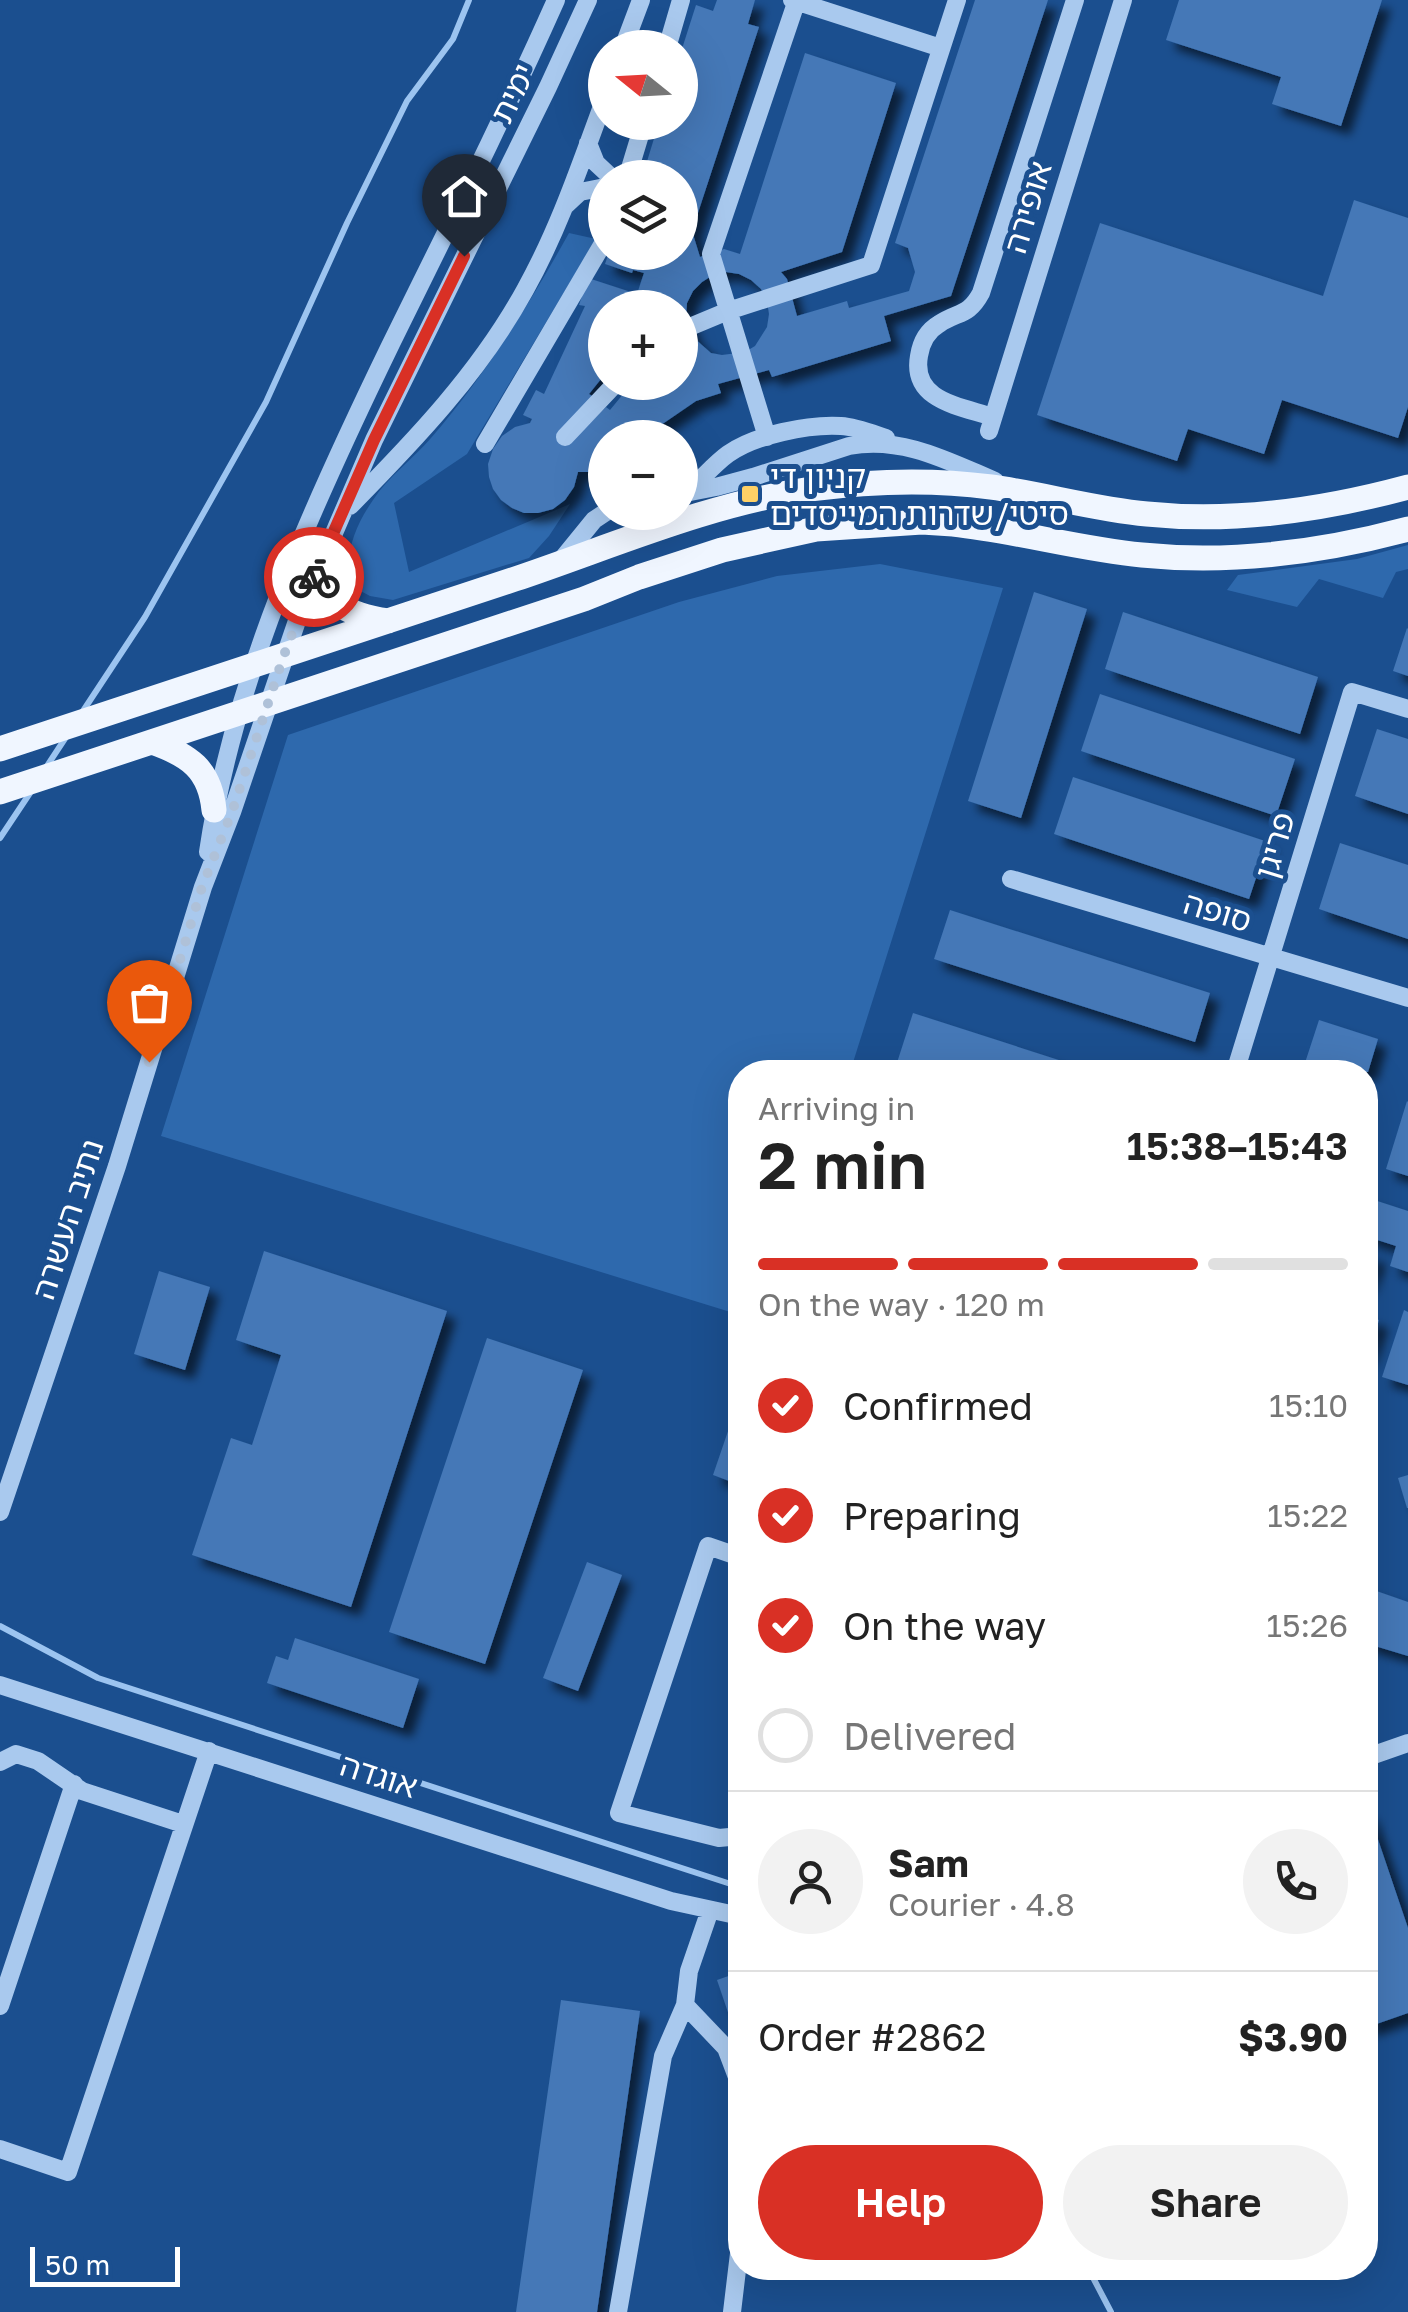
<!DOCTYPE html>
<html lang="en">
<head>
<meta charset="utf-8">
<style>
  body { margin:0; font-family:"Golos Text","Noto Sans Hebrew",sans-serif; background:#f2f2f2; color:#222; height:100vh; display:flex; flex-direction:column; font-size:38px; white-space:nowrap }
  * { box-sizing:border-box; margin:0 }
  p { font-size:32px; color:#767676 }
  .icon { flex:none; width:55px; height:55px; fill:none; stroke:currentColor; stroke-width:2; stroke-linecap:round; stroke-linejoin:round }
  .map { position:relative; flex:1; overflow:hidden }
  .details { position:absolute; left:728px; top:1060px; width:650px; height:1220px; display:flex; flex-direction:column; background:#fff; border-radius:40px; box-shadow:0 10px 40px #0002 }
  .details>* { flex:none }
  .needle { width:65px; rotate:288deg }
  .controls { position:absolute; left:588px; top:30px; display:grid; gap:20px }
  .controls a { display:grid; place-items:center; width:110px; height:110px; border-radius:50%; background:#fff; box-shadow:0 10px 40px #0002; font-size:50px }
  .scale { position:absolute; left:30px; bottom:25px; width:150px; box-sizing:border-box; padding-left:10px; border:5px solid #fff; border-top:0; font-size:28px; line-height:35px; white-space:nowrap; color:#fff; -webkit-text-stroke:8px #1b4f8f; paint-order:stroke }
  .pin { position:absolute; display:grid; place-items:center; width:85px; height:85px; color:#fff; margin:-102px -42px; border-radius:50% 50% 50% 0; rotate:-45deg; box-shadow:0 0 10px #0007 }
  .pin .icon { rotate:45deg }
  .courier { position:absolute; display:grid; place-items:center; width:100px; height:100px; margin:-50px; border:8px solid #d93025; border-radius:50%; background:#fff; color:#222; box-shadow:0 2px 12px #0007 }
  .head em { font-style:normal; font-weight:600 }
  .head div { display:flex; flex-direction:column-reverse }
  .head { display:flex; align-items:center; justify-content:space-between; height:170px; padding:0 30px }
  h1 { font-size:65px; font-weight:600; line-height:75px }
  .bar { display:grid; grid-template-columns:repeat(4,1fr); gap:15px 10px; align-content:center; height:120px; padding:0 30px }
  .bar i { height:12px; border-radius:8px; background:#e0e0e0 }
  .bar .on { background:#d93025 }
  .bar p { grid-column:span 4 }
  .line { display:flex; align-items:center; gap:25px; padding:0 30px; border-top:2px solid #e0e0e0 }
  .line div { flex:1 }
  .round { display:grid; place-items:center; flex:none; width:105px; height:105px; border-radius:52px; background:#f2f2f2 }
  ol { padding:0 30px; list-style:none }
  li { display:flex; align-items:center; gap:30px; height:110px }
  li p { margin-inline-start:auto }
  li .icon { padding:10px; border-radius:50%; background:#d93025; color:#fff; stroke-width:4 }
  li:last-child { color:#767676 }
  li i { width:55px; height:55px; border:5px solid #e0e0e0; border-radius:50% }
  .cta { display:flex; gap:20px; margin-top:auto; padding:20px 30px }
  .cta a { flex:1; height:115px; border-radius:60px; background:#d93025; color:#fff; font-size:40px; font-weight:600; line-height:115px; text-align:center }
  .cta a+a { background:#f2f2f2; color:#222 }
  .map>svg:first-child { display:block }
  .green { fill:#2e69ad }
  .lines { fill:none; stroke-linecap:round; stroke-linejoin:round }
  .stream { stroke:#9cc4f0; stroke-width:6 }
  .building { fill:#4478b7; fill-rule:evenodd; filter:url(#shadow) }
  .minor { stroke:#a9c9ee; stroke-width:18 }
  .major { stroke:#f0f6ff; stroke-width:25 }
  .done { stroke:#afc1d8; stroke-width:10; stroke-dasharray:0 18 }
  .route { stroke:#d93025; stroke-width:12 }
  .poi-dot { fill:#ffd166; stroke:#1b4f8f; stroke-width:4 }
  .labels { text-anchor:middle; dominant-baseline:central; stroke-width:10; stroke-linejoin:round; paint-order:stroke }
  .street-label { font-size:32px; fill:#fff; stroke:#1b4f8f }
  .poi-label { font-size:32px; fill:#fff; stroke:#1b4f8f; text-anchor:start }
</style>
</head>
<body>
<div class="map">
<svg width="1408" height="2312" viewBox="0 0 1408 2312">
  <defs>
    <filter id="shadow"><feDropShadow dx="9" dy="9" stdDeviation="5" flood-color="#0009"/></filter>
  </defs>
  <rect width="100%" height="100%" fill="#1b4f8f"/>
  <!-- green -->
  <path class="green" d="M 569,233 L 596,239 L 467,454 L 394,503 L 409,572 L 570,504 L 549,536 L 529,558 L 393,600 L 370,596 L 353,587 C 342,557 355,526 373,500 C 388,477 413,459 431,438 C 485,375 529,305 569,233 Z
    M 1408,545 L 1408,569 L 1396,572 L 1383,598 L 1319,579 L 1297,607 L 1227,590 L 1238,575 L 1357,559 Z
    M 880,564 L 1003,588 L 850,1072 L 740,1072 L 740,1315 L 161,1136 L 288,735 L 679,602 L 777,576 Z"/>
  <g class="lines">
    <!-- stream -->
    <path class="stream" d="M 83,711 L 145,617 L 266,402 L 347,223 L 407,101 L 453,39 L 469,0
      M 47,766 L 68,734
      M 0,838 L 30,793
      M 0,1626 L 98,1678 L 740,1887
      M 1088,2268 L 1111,2312"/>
  </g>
  <!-- building -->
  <path class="building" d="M 717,0 L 755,0 L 748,24 L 759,27 L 692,231 L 700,257 L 724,249 L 740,254 L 805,53 L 896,83 L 842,252 L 781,272 L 787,279 L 797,316 L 847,301 L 849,308 L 909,291 L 915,272 L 908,248 L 895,243 L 975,0 L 1048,0 L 951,296 L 884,316 L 891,341 L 772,377 L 769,370 L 718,384 L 721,393 L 696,401 L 642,438 L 605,438 L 605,463 L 591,472 L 578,472 L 574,487 L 565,500 L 553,509 L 538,513 L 524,513 L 512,508 L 501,500 L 493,489 L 489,477 L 488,464 L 493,449 L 502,436 L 515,427 L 530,423 L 532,419 L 523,415 L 536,390 L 544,394 L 585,306 L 579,305 L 588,278 L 637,294 L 644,273 L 633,270 L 632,273 L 605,264 L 609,252 L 680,252 L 680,178 L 642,178 L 659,122 L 680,122 L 680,55 L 696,5 L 713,11 ZM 726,272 L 739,274 L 751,280 L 761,289 L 767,301 L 769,314 L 767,327 L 755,346 L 745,352 L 722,355 L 711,353 L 694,338 L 686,317 L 687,303 L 693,291 L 702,282 L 713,275 ZM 605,308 L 680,308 L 680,382 L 633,382 L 610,410 L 606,407 L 570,443 L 592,396 L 589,394 L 605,374 Z
    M 1179,0 L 1382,0 L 1341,126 L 1272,104 L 1281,77 L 1166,40 Z
    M 1354,200 L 1408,218 L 1408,407 L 1398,438 L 1282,400 L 1264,454 L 1188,429 L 1177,461 L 1037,415 L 1100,223 L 1323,296 Z
    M 1034,592 L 1087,609 L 1021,818 L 968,801 Z
    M 1123,612 L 1318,677 L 1300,734 L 1105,669 Z
    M 1407,628 L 1408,629 L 1408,676 L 1393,671 Z
    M 1100,694 L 1295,759 L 1276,816 L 1081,751 Z
    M 1377,729 L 1408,739 L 1408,814 L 1355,796 Z
    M 1073,777 L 1268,842 L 1249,899 L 1054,834 Z
    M 1340,843 L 1408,865 L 1408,939 L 1319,909 Z
    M 950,910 L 1210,993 L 1195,1042 L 934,959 Z
    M 913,1013 L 1096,1072 L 894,1072 Z
    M 1319,1020 L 1378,1039 L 1368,1072 L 1302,1072 Z
    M 1407,1101 L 1408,1102 L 1408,1176 L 1386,1169 Z
    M 1365,1197 L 1408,1211 L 1408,1272 L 1390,1266 L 1396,1246 L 1365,1236 Z
    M 264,1251 L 447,1311 L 351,1607 L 192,1555 L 231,1438 L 252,1445 L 281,1355 L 236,1340 Z
    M 1365,1252 L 1377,1256 L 1366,1287 L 1365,1287 Z
    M 159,1271 L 210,1287 L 185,1370 L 134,1354 Z
    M 1404,1310 L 1408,1312 L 1408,1385 L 1382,1377 Z
    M 1365,1315 L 1379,1320 L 1366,1360 L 1365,1360 Z
    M 487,1338 L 583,1370 L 485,1664 L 389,1632 Z
    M 739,1399 L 740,1399 L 740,1485 L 713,1475 Z
    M 1408,1475 L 1408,1508 L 1407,1508 L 1398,1478 Z
    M 587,1562 L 622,1575 L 578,1691 L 543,1678 Z
    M 1365,1587 L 1408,1602 L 1408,1656 L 1365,1643 Z
    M 295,1638 L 419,1679 L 403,1728 L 267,1683 L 276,1656 L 288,1660 Z
    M 1368,1810 L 1408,1928 L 1408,2013 L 1365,2028 L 1365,1811 Z
    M 740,1972 L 740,2022 L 732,2024 L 717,1980 Z
    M 561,2000 L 640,2011 L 597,2312 L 516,2312 Z"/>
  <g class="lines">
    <!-- minor -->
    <path class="minor" d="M 792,0 L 941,48
      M 623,48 L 641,0
      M 667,48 L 681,0
      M 588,143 L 596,163 L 612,178
      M 627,178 L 644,122
      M 565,206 L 580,192 L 605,187
      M 680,331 L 728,311 L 871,265 L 957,0
      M 993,417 C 960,406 911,401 919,356 C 921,343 927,331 939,324 C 958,311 968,317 981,293 L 1075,0
      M 989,431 L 1123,0
      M 565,437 L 617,382
      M 767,437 L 711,254 L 797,0
      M 485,444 L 605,240
      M 688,491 C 702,479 714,464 728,454 C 755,435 808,424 841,426 C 856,427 871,433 886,438
      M 680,494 L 716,487 L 753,477 L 849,446 C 902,436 948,461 995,481
      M 350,506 C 415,440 480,372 525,290 C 559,229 581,163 605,98
      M 559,563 L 594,520 L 606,512
      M 208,852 C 234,676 312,507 389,348 C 446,232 504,117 556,0
      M 1011,879 L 1408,998
      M 1235,1072 L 1352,692 L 1408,709
      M 0,1512 L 117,1166 L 203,887 L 232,812 L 300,612 L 374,440 L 548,87 L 588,0
      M 740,1557 L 708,1546 L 619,1813 L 719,1838 L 740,1836
      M 0,1685 L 671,1901 L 740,1916
      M 1365,1758 L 1408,1743
      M 0,1762 L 16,1754 L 38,1761 L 82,1791 L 183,1824
      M 710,1910 L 689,1971 L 685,2005 L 726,2048 L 740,2085
      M 0,2006 L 74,1784
      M 0,2149 L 68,2172 L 209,1751
      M 618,2312 L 663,2056 L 685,2005
      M 732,2312 L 740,2245"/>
    <!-- major -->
    <path class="major" d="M 322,555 C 322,602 345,615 388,621
      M 152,742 C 189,755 210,769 214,810
      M 0,749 C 172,692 344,636 515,579 C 613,546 708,504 811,489 C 870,481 931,479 991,487 C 1043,494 1094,509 1147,514 C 1235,523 1323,510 1408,487
      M 0,792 L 584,599 L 639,577 L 722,550 L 816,529 L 922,522 L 953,524 C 1017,531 1079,549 1142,555 C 1231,564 1322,552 1408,529"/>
  </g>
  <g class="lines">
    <!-- done -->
    <path class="done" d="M 149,1062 L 202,887 L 232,812 L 284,655 L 314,577"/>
    <!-- route -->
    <path class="route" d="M 314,577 L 374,440 L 464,256"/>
  </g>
  <!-- markers -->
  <rect class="poi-dot" x="740" y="484" width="20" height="20" rx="5"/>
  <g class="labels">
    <!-- street labels -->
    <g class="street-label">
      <text transform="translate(512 93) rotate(-64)">ימית</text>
      <text transform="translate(1027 207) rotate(-73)">אופירה</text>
      <text transform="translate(1274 845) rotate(-73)">פריגן</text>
      <text transform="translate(1218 911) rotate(17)">סופה</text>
      <text transform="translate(67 1219) rotate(-72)">נתיב העשרה</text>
      <text transform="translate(379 1775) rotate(18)">אוגדה</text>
    </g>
    <!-- poi labels -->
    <g class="poi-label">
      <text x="770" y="476">קניון די<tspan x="770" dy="37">סיטי/שדרות המייסדים</tspan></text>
    </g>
  </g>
</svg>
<div class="controls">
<a><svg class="needle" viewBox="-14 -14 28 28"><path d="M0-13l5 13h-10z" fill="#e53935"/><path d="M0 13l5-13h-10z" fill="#767676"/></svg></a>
<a><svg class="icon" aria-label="layers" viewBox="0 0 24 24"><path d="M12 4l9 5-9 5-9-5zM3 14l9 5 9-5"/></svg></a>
<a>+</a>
<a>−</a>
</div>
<div class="scale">50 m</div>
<div class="pin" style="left:149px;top:1062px;background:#ea580c"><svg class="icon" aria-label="bag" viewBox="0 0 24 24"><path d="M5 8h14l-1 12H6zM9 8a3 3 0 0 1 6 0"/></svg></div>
<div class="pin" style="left:464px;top:256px;background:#1f2937"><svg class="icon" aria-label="home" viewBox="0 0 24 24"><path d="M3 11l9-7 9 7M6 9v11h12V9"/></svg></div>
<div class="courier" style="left:314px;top:577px"><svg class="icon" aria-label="bike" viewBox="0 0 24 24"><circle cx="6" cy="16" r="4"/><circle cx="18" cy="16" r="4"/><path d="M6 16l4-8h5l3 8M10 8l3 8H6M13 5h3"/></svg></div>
<section class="details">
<div class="head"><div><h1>2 min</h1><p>Arriving in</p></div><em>15:38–15:43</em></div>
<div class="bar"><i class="on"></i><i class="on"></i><i class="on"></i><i></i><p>On the way · 120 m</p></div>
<ol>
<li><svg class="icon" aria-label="check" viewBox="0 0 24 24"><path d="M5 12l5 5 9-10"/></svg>Confirmed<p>15:10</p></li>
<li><svg class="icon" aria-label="check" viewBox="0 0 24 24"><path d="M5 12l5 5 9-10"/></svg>Preparing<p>15:22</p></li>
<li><svg class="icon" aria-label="check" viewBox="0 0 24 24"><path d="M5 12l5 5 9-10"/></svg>On the way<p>15:26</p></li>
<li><i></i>Delivered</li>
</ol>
<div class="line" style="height:180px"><a class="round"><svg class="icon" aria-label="person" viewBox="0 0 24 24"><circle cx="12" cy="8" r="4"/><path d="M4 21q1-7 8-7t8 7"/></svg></a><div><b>Sam</b><p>Courier · 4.8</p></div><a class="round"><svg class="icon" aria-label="phone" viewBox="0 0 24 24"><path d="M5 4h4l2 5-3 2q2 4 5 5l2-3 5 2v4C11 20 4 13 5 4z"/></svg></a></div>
<div class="line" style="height:130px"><div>Order #2862</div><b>$3.90</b></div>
<div class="cta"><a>Help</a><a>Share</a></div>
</section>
</div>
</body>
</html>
